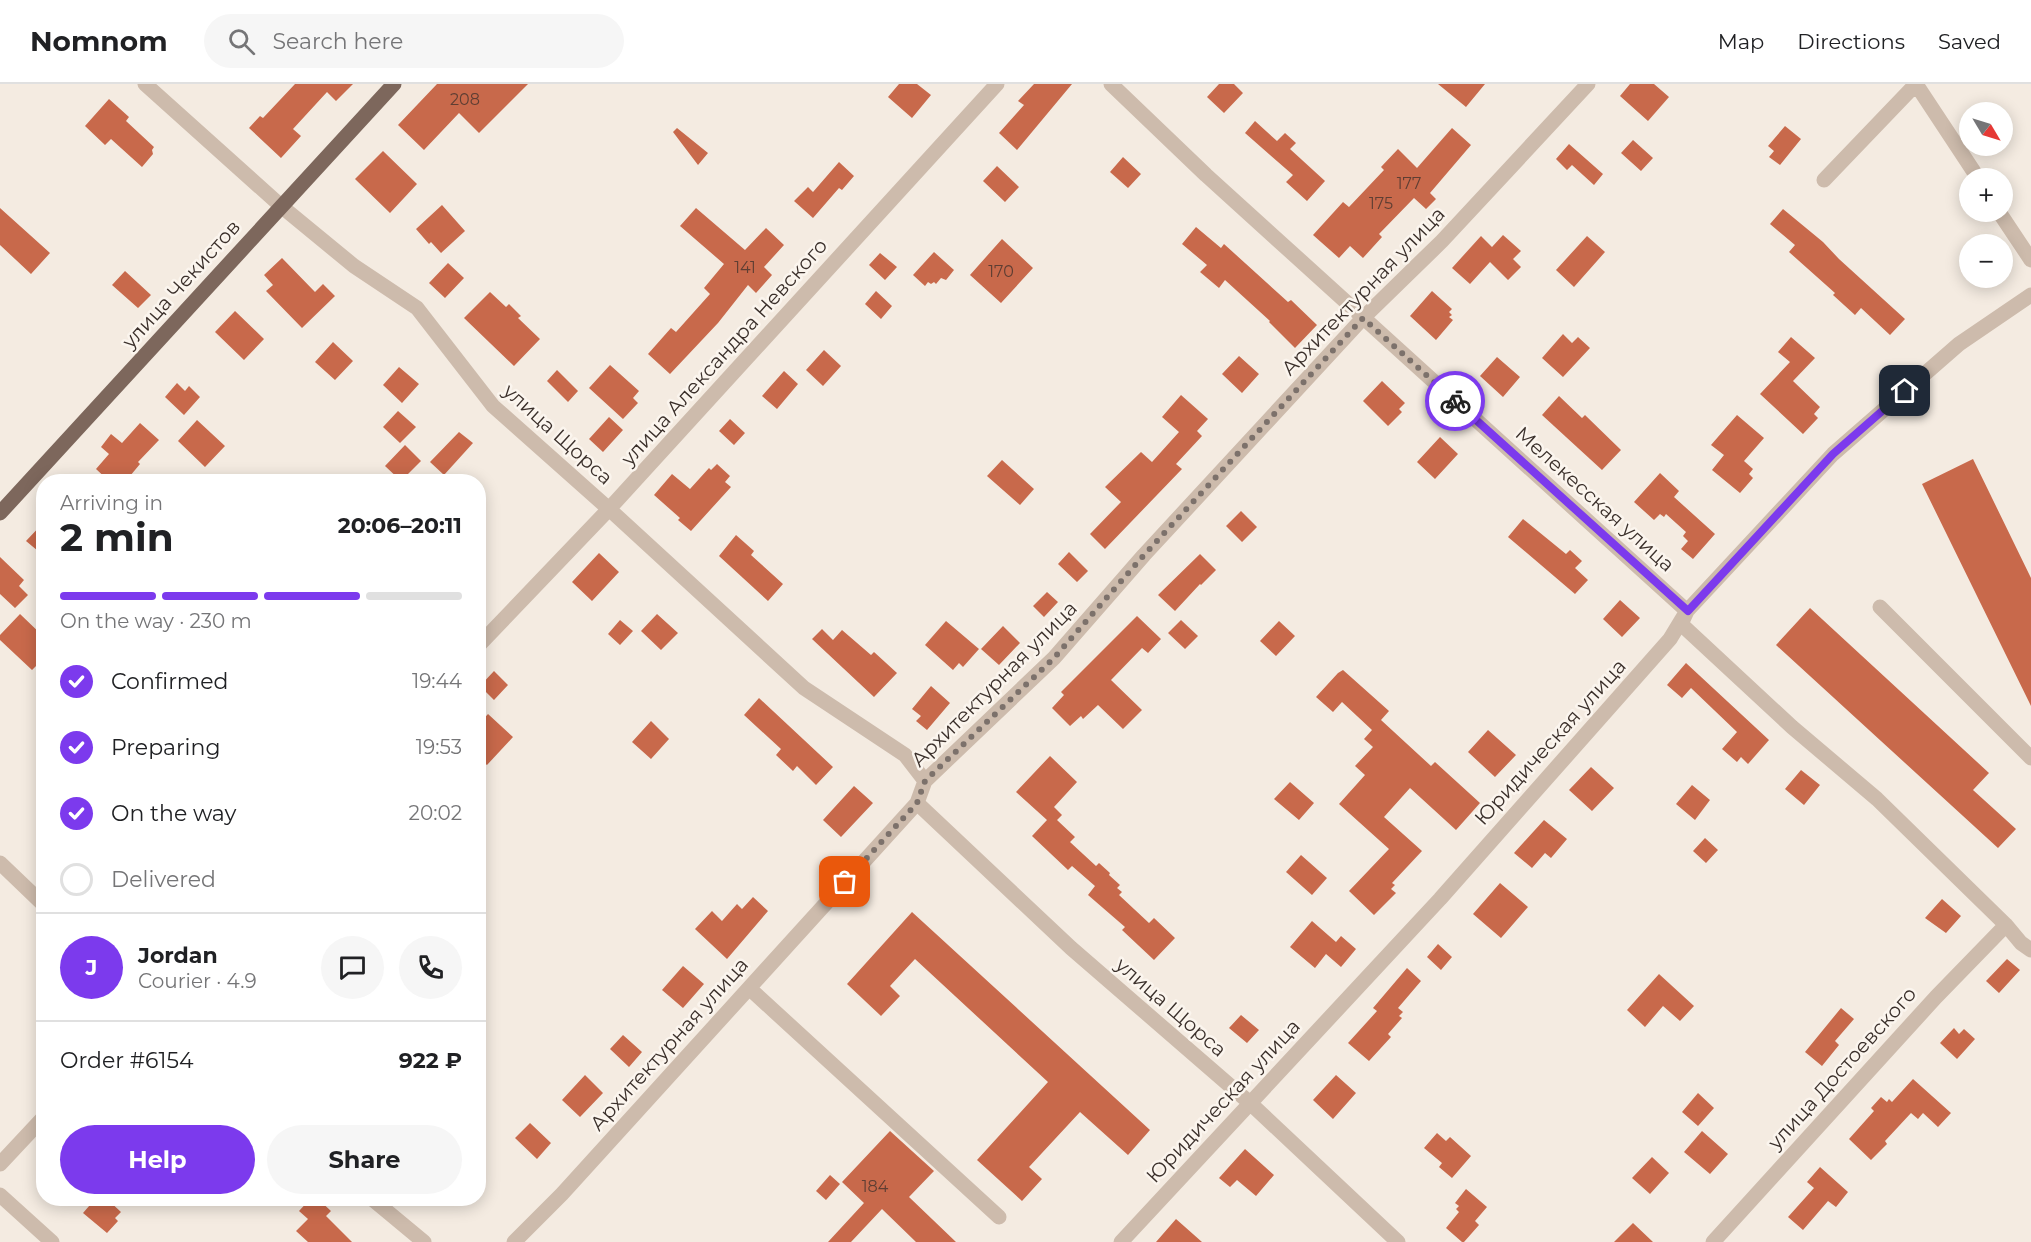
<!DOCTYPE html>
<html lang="en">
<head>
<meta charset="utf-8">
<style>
  body { margin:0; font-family:Montserrat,sans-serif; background:#f6f6f6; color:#202124; height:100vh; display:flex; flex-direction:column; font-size:22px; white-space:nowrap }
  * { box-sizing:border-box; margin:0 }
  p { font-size:20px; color:#757577 }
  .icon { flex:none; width:33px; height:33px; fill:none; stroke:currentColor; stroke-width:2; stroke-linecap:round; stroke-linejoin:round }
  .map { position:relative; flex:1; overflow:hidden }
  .drawer { position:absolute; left:36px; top:390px; width:450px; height:732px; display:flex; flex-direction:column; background:#fff; border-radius:24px; box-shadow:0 3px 15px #0003 }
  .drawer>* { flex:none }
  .needle { width:39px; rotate:128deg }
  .tools { position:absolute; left:1959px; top:18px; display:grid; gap:12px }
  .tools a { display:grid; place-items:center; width:54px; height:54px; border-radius:50%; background:#fff; box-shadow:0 3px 15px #0003; font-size:30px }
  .pin { position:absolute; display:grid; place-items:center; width:51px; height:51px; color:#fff; margin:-26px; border-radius:12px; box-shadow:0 3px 9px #0006 }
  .courier { position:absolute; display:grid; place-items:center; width:60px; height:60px; margin:-30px; border:4px solid #7c3aed; border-radius:50%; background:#fff; color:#222; box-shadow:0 2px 8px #0007 }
  .head em { font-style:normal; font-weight:700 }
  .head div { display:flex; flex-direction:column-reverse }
  .head { display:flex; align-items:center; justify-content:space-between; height:102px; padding:0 24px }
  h1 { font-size:39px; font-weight:700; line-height:45px }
  .bar { display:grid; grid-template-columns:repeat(4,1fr); gap:9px 6px; align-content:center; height:72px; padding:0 24px }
  .bar i { height:8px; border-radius:4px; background:#e0e0e0 }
  .bar .on { background:#7c3aed }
  .bar p { grid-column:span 4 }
  .line { display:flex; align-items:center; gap:15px; padding:0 24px; border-top:2px solid #e0e0e0 }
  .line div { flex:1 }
  .round { display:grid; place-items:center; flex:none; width:63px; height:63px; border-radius:32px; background:#f6f6f6 }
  ol { padding:0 24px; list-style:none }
  li { display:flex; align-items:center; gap:18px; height:66px }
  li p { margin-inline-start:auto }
  li .icon { padding:6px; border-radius:50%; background:#7c3aed; color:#fff; stroke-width:4 }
  li:last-child { color:#757577 }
  li i { width:33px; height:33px; border:3px solid #e0e0e0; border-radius:50% }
  .button { display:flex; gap:12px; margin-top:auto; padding:12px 24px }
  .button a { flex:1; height:69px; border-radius:36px; background:#7c3aed; color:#fff; font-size:24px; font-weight:700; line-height:69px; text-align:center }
  .button a+a { background:#f6f6f6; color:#202124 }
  header { display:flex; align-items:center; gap:36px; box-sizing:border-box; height:84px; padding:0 30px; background:#fff; border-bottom:2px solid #e0e0e0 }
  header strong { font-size:28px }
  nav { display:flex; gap:33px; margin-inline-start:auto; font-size:21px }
  .search { width:420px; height:54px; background:#f6f6f6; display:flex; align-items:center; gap:15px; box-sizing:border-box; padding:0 21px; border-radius:33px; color:#757577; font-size:22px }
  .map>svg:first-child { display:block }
  .building { fill:#c8694b }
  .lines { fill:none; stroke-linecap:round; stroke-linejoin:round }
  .minor { stroke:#cdbbac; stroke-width:15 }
  .major { stroke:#7d675c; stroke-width:15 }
  .done { stroke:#7c716b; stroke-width:6; stroke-dasharray:0 10.8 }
  .route { stroke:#7c3aed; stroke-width:8 }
  .labels { text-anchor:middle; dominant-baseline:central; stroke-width:5; stroke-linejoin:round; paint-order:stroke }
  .number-label { font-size:16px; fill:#5e3e33 }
  .street-label { font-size:20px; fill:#3b302b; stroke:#fbf5ee }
</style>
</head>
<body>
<header>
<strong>Nomnom</strong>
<div class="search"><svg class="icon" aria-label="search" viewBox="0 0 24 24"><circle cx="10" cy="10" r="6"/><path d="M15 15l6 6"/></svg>Search here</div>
<nav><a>Map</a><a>Directions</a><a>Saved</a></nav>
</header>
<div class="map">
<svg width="2031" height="1158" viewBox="0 0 2031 1158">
  <rect width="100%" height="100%" fill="#f4ebe1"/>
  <!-- building -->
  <path class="building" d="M 295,0 L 353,0 L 336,17 L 327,8 L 293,45 L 301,52 L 281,74 L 249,44 L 260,32 L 263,34 Z
    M 437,0 L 528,0 L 479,49 L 459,29 L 424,66 L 398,41 Z
    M 899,0 L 917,0 L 931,11 L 912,34 L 888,13 Z
    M 1034,0 L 1072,0 L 1017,66 L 999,49 L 1024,21 L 1018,17 Z
    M 1219,0 L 1234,0 L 1243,9 L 1224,29 L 1207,13 Z
    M 1438,0 L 1485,0 L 1466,23 Z
    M 1630,0 L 1654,0 L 1669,13 L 1648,37 L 1620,12 Z
    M 109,15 L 129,33 L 126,37 L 154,63 L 152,66 L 153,70 L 142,83 L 111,55 L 105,61 L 85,42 Z
    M 1255,37 L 1277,57 L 1285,49 L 1296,59 L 1290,65 L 1325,97 L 1307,117 L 1286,98 L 1293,91 L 1245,49 Z
    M 1785,42 L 1801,55 L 1780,81 L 1769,73 L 1774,67 L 1768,62 Z
    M 677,44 L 708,69 L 698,81 L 673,48 Z
    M 1452,44 L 1471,61 L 1430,109 L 1436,115 L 1426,125 L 1414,114 L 1379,150 L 1382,153 L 1363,174 L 1350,162 L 1339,174 L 1313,151 L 1343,118 L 1349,123 L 1384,86 L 1381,83 L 1398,65 L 1417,84 Z
    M 1633,56 L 1653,74 L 1641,87 L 1621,69 Z
    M 1569,60 L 1603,90 L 1594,101 L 1572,81 L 1567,86 L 1556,75 Z
    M 383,67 L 417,100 L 390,129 L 355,95 Z
    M 1123,73 L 1141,90 L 1128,104 L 1110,88 Z
    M 839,78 L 854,92 L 842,106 L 839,104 L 813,134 L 794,117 L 808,103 L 813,108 Z
    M 997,82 L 1019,103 L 1005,118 L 983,97 Z
    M 442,121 L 465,147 L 441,169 L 431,158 L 429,160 L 416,145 Z
    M 0,124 L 50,169 L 31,190 L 0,161 Z
    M 696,124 L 745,166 L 766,144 L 784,161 L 764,183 L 772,191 L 756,209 L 748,201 L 718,239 L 670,290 L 648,270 L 671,244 L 676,248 L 710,210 L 704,204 L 724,180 L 680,142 Z
    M 1783,125 L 1823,158 L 1839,175 L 1905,235 L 1890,251 L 1861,224 L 1855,231 L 1833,211 L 1835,209 L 1789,168 L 1795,161 L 1770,140 Z
    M 1196,143 L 1221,164 L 1224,160 L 1288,218 L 1291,216 L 1317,241 L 1295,264 L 1269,238 L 1270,237 L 1225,196 L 1219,204 L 1200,188 L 1207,181 L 1182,160 Z
    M 1503,151 L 1521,167 L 1513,175 L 1521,183 L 1508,196 L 1490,178 L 1470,200 L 1452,184 L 1481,152 L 1492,163 Z
    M 1587,152 L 1605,168 L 1574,203 L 1556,186 Z
    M 1002,155 L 1033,184 L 1001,219 L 970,191 Z
    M 934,168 L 954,186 L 946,196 L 941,194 L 936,200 L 934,198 L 931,200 L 928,198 L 925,202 L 913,191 Z
    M 880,169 L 897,183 L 885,196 L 869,181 Z
    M 282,174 L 315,208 L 323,200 L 335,212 L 302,244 L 266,207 L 273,201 L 264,191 Z
    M 448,179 L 464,194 L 445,214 L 429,199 Z
    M 125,187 L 151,211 L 138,224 L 112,201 Z
    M 876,207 L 892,222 L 881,235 L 865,220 Z
    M 1432,207 L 1452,225 L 1449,228 L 1452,231 L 1449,233 L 1453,236 L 1436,256 L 1410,232 Z
    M 490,208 L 506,223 L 509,220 L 521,232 L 518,234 L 540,255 L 514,282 L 464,234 Z
    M 235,227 L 264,255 L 244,276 L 215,248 Z
    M 1563,250 L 1572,259 L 1578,253 L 1590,264 L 1563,293 L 1542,274 Z
    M 1791,253 L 1815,274 L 1793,297 L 1820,323 L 1814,330 L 1818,334 L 1803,350 L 1760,310 L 1790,278 L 1778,268 Z
    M 333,258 L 353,277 L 335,296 L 315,278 Z
    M 824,266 L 841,282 L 823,302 L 806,286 Z
    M 1239,272 L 1259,290 L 1242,309 L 1222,290 Z
    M 1497,273 L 1520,293 L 1503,313 L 1480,292 Z
    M 610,281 L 639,307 L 633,314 L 638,319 L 623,335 L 589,304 Z
    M 399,283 L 419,300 L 402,319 L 383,301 Z
    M 557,286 L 578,307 L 568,318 L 547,297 Z
    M 784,287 L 798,300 L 777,325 L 762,312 Z
    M 1382,297 L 1405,319 L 1399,325 L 1402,328 L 1388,342 L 1363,317 Z
    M 177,299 L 185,307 L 189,302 L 200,313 L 184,331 L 165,313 Z
    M 1181,311 L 1208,335 L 1197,347 L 1202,352 L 1176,380 L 1182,385 L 1105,465 L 1090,450 L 1121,418 L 1105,403 L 1141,368 L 1152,378 L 1179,348 L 1162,333 Z
    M 1559,312 L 1582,334 L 1585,331 L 1621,366 L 1602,386 L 1542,331 Z
    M 398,327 L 416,343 L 400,359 L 383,343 Z
    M 1737,331 L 1764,354 L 1744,377 L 1753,385 L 1749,390 L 1753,394 L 1740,409 L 1712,386 L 1724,371 L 1711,361 Z
    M 609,333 L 623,346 L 603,368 L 589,355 Z
    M 730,335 L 745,349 L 734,361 L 719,347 Z
    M 197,336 L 225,362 L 205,383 L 178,357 Z
    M 140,339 L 159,356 L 138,378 L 140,380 L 125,398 L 110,398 L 96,385 L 109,370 L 101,363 L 111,350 L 122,359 Z
    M 459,348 L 473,359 L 444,391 L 430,378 Z
    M 1440,353 L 1458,370 L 1435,395 L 1417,378 Z
    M 405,361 L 421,377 L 401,397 L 385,382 Z
    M 1973,375 L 2031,494 L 2031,622 L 1922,400 Z
    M 1002,376 L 1034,405 L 1020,421 L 987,392 Z
    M 717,380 L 730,392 L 725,398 L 731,403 L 691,447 L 678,436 L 680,434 L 654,411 L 672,390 L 690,405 L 709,384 L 711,386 Z
    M 1660,389 L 1679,407 L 1674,413 L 1715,450 L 1693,475 L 1681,465 L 1688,457 L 1683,452 L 1686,448 L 1666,430 L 1664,433 L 1660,430 L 1654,436 L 1634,418 Z
    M 1241,427 L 1257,443 L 1242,458 L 1226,442 Z
    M 1523,435 L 1566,470 L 1570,466 L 1582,477 L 1575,484 L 1588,496 L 1575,510 L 1508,453 Z
    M 44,438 L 44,472 L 26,457 Z
    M 736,451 L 754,467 L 751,471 L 783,500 L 768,517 L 719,472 Z
    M 1069,468 L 1088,487 L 1077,498 L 1058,480 Z
    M 599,469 L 619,488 L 592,517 L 572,498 Z
    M 1200,470 L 1216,486 L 1201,501 L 1200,500 L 1175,527 L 1158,511 Z
    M 0,473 L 24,496 L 19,502 L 28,511 L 15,524 L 0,510 Z
    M 1047,508 L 1058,518 L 1044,533 L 1033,522 Z
    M 1620,516 L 1640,534 L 1622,553 L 1603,535 Z
    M 1810,524 L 1989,689 L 1973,706 L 2016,745 L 1998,764 L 1776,561 Z
    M 20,530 L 44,553 L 44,556 L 37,563 L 44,570 L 44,574 L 32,586 L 0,556 L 0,551 Z
    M 657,530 L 678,549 L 661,566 L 641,547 Z
    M 1137,532 L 1161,555 L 1148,569 L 1142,564 L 1111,596 L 1142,626 L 1123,645 L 1098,621 L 1083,635 L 1081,632 L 1070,642 L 1052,624 L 1064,611 L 1061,608 Z
    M 620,536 L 633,547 L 620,561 L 608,550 Z
    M 1181,536 L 1198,552 L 1185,565 L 1168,549 Z
    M 946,537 L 979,565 L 963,583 L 959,579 L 953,586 L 925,561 Z
    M 1279,537 L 1295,552 L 1276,572 L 1260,557 Z
    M 1003,542 L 1020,559 L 999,581 L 981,565 Z
    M 822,545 L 833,556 L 842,546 L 871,571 L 874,568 L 897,589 L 874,613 L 812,555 Z
    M 1686,579 L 1769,656 L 1748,680 L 1741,673 L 1737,678 L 1722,665 L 1737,648 L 1691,604 L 1682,614 L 1667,601 Z
    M 1343,586 L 1389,627 L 1381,636 L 1431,682 L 1435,678 L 1480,719 L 1456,746 L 1410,704 L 1384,733 L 1422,767 L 1392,799 L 1395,801 L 1391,805 L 1396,809 L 1374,831 L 1349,807 L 1389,765 L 1339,720 L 1365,691 L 1355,682 L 1373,663 L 1364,655 L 1372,646 L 1342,618 L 1333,628 L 1316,613 L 1338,589 Z
    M 494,587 L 508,601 L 494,616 L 480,602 Z
    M 931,602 L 950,619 L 927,646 L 916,637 L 921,632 L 912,625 Z
    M 759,614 L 833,683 L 816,701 L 797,682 L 793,687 L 776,671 L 781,665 L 744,631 Z
    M 488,630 L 513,653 L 487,681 L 478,674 L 478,641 Z
    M 651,637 L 669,655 L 651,675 L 632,658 Z
    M 1488,646 L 1516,671 L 1495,693 L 1468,668 Z
    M 1050,672 L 1077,698 L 1054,723 L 1062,731 L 1057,736 L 1075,753 L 1070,758 L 1096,782 L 1099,779 L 1110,789 L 1109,791 L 1120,801 L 1117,804 L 1122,808 L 1119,811 L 1149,839 L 1154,834 L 1175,854 L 1154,876 L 1122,846 L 1125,843 L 1088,811 L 1095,802 L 1072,782 L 1068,786 L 1032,752 L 1047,736 L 1016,708 Z
    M 1591,683 L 1614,704 L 1592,727 L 1569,706 Z
    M 1801,686 L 1820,701 L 1804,721 L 1785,705 Z
    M 1290,698 L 1314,719 L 1299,736 L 1274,715 Z
    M 1692,701 L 1710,716 L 1695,736 L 1676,720 Z
    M 854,702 L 873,719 L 841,753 L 823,736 Z
    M 1544,736 L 1567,755 L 1551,774 L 1545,769 L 1532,784 L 1514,769 Z
    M 1705,754 L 1718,766 L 1706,779 L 1693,767 Z
    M 1301,771 L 1327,794 L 1312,811 L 1286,788 Z
    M 1500,799 L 1528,823 L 1501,854 L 1473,830 Z
    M 753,813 L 768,827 L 727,875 L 695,845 L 712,827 L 722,837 L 737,820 L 742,825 Z
    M 1942,815 L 1961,832 L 1946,849 L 1925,834 Z
    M 912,828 L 1150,1046 L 1128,1071 L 1080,1028 L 1029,1083 L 1042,1095 L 1022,1117 L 977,1076 L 1048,998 L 915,875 L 890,902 L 900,912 L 881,932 L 847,900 Z
    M 1312,837 L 1336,858 L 1341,852 L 1356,865 L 1341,883 L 1326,870 L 1315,884 L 1290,863 Z
    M 1438,860 L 1452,873 L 1441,886 L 1427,873 Z
    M 2007,875 L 2020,886 L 1999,909 L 1986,897 Z
    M 683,882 L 704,900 L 683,924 L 662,906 Z
    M 1407,884 L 1421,897 L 1398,924 L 1403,928 L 1399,932 L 1402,934 L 1388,950 L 1391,953 L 1369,977 L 1348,959 L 1377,927 L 1373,924 Z
    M 1659,890 L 1694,922 L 1680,937 L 1663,922 L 1645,943 L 1627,926 Z
    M 1841,924 L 1854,935 L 1835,957 L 1839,961 L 1822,982 L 1805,968 Z
    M 1241,931 L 1259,946 L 1247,959 L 1229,944 Z
    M 1954,944 L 1959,950 L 1964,945 L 1975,955 L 1957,975 L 1940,959 Z
    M 623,951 L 642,968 L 629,983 L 610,965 Z
    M 585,991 L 603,1009 L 580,1033 L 562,1016 Z
    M 1336,991 L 1356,1009 L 1333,1035 L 1313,1016 Z
    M 1913,995 L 1951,1029 L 1938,1043 L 1923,1029 L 1918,1035 L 1911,1029 L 1885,1057 L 1887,1060 L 1871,1076 L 1849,1055 L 1874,1027 L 1871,1024 L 1881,1013 L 1887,1018 L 1889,1015 L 1892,1018 Z
    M 1698,1009 L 1714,1024 L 1698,1042 L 1682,1028 Z
    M 530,1039 L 551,1059 L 537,1075 L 515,1054 Z
    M 890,1047 L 934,1087 L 909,1113 L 956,1158 L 916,1158 L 882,1125 L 851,1158 L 828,1158 L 864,1119 L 842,1098 Z
    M 1702,1047 L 1728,1070 L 1710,1090 L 1684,1068 Z
    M 1437,1049 L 1446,1057 L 1450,1053 L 1471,1072 L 1452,1094 L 1439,1083 L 1442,1079 L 1424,1064 Z
    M 1245,1065 L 1274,1091 L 1256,1112 L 1237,1096 L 1230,1103 L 1219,1094 Z
    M 1652,1073 L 1669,1089 L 1650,1110 L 1632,1094 Z
    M 1820,1083 L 1848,1108 L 1836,1123 L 1828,1117 L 1803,1146 L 1788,1133 L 1814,1104 L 1807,1098 Z
    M 830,1091 L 840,1100 L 826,1116 L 816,1107 Z
    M 1466,1105 L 1487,1123 L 1475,1137 L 1479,1141 L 1464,1158 L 1462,1158 L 1446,1144 L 1459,1128 L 1456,1125 L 1459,1122 L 1455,1119 Z
    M 96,1114 L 106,1114 L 121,1128 L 115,1134 L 118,1137 L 107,1149 L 83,1129 Z
    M 311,1114 L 317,1114 L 331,1127 L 326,1132 L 352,1158 L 308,1158 L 296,1147 L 308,1135 L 299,1127 Z
    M 1176,1135 L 1202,1158 L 1156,1158 Z
    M 1633,1139 L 1653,1158 L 1614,1158 Z"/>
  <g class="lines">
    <!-- minor -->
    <path class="minor" d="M 145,0 L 281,122 L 354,182 L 417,224 L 493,322 L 609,425 L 804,604 L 905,671 L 925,697
      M 1111,0 L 1206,91 L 1687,527 L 1681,540 L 1792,643 L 1877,715 L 2006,841 L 2021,859 L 2031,866
      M 1916,0 L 1978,94
      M 1824,96 L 1916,0
      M 1999,128 L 2031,176
      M 1880,523 L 2031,674
      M 478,562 L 609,425 L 997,0
      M 917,719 L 1071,864 L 1250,1019 L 1398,1158
      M 0,779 L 44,821
      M 749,904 L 999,1133
      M 0,1080 L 44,1033
      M 0,1111 L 52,1158
      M 371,1114 L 424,1158
      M 514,1158 L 562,1110 L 917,719 L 925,697 L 1054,574 L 1144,471 L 1363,234 L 1442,157 L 1588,0
      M 1121,1158 L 1440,815 L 1670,555 L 1687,527 L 1833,370 L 1959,260 L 2031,211
      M 1713,1158 L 1936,913 L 2006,841"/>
    <!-- major -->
    <path class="major" d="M 0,429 L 394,0"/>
  </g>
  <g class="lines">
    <!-- done -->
    <path class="done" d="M 845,798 L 917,719 L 925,697 L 1054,574 L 1144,471 L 1363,234 L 1455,317"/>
    <!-- route -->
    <path class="route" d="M 1455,317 L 1688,527 L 1833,370 L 1905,307"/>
  </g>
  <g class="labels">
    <!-- number labels -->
    <g class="number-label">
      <text x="465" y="15">208</text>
      <text x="1409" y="99">177</text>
      <text x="1381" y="119">175</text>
      <text x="745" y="183">141</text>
      <text x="1001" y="187">170</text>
      <text x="875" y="1102">184</text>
    </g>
    <!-- street labels -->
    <g class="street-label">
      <text transform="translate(181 200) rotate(-48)">улица Чекистов</text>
      <text transform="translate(1363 207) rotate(-46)">Архитектурная улица</text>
      <text transform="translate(724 268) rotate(-48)">улица Александра Невского</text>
      <text transform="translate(558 350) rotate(42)">улица Щорса</text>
      <text transform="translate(1595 415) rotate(42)">Мелекесская улица</text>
      <text transform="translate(994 600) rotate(-45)">Архитектурная улица</text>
      <text transform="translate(1550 658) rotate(-48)">Юридическая улица</text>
      <text transform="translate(1171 923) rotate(41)">улица Щорса</text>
      <text transform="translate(669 960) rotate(-48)">Архитектурная улица</text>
      <text transform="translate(1842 984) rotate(-48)">улица Достоевского</text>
      <text transform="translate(1223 1017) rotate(-47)">Юридическая улица</text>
    </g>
  </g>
</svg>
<div class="tools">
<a><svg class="needle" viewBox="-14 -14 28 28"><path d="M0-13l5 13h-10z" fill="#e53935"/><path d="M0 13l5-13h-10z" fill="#757577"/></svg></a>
<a>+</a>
<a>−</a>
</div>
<div class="pin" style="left:845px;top:798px;background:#ea580c"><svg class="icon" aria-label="bag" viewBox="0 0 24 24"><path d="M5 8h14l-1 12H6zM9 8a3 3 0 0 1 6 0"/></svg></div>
<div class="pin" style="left:1905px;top:307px;background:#1f2937"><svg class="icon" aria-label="home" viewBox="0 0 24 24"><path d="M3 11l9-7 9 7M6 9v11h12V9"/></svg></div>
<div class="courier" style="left:1455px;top:317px"><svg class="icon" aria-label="bike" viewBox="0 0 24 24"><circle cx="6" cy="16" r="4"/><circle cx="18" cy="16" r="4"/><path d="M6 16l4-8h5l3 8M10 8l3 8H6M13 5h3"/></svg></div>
<section class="drawer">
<div class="head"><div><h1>2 min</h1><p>Arriving in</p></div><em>20:06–20:11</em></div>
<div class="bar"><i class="on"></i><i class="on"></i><i class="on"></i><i></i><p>On the way · 230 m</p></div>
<ol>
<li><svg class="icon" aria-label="check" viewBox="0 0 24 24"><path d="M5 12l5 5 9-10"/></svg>Confirmed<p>19:44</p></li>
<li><svg class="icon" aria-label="check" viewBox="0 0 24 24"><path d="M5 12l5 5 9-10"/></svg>Preparing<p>19:53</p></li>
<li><svg class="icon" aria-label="check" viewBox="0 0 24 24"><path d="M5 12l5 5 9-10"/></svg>On the way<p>20:02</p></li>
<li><i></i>Delivered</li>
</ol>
<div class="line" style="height:108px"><b class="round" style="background:#7c3aed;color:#fff">J</b><div><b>Jordan</b><p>Courier · 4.9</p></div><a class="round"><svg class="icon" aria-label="chat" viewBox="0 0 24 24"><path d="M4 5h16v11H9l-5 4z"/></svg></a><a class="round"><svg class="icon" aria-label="phone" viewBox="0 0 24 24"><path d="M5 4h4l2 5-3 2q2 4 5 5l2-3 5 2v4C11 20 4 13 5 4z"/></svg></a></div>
<div class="line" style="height:78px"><div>Order #6154</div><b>922 ₽</b></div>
<div class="button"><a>Help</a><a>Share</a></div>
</section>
</div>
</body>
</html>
